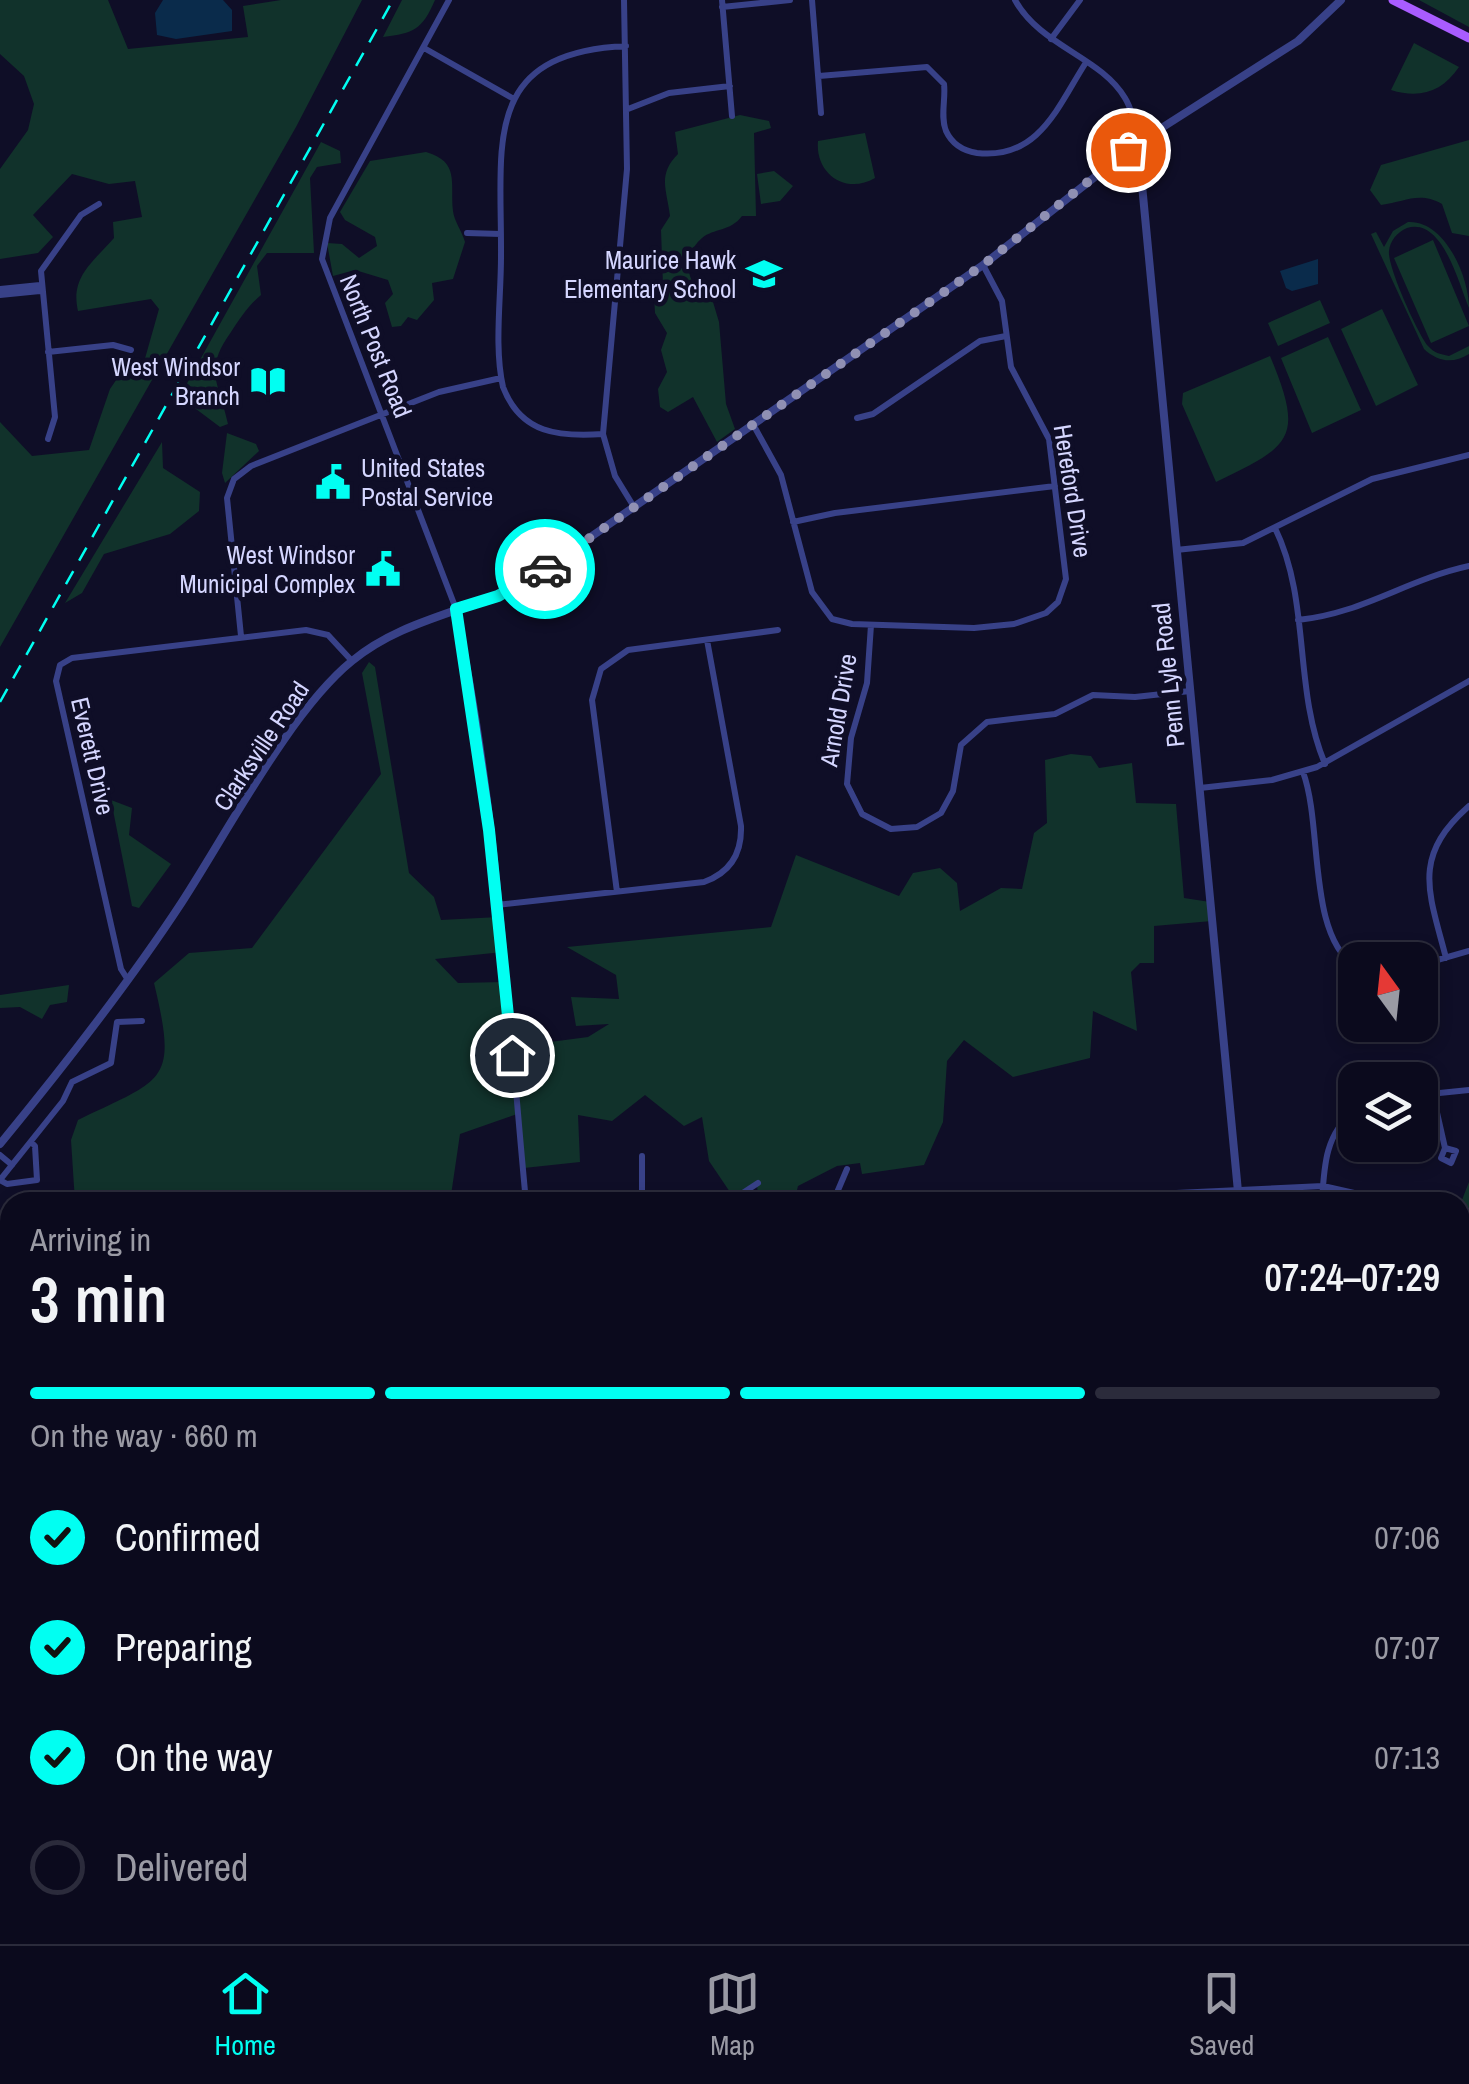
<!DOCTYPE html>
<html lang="en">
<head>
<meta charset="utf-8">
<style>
  body { margin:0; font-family:"Archivo Narrow",sans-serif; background:#19182a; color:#f1f3f6; height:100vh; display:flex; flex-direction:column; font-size:38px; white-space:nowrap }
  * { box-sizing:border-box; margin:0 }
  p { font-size:32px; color:#9a9aa4 }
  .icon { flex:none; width:55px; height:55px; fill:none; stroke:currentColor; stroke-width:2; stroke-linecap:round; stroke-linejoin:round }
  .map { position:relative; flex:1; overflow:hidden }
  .details { position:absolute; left:0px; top:1192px; width:1470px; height:752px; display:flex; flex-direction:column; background:#0b0a1d; border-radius:30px 30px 0 0; box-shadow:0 5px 15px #0003,0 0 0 2px #2b2b3b }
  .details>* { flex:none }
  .needle { width:65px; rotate:345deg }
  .controls { position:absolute; left:1338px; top:942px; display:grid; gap:20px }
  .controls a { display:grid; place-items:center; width:100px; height:100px; border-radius:20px; background:#0b0a1d; box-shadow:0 5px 15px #0003,0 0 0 2px #2b2b3b; font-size:50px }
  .pin { position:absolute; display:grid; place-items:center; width:85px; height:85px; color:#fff; margin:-42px; border:5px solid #fff; border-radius:50%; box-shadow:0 2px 10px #0007 }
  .courier { position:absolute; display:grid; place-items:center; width:100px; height:100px; margin:-50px; border:8px solid #01fff2; border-radius:50%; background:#fff; color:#222; box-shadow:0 2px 12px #0007 }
  .head em { font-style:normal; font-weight:600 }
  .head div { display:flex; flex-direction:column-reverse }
  .head { display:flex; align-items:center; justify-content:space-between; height:170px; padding:0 30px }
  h1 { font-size:65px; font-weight:600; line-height:75px }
  .bar { display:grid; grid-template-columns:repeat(4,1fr); gap:15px 10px; align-content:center; height:120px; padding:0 30px }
  .bar i { height:12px; border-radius:8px; background:#2b2b3b }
  .bar .active { background:#01fff2 }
  .bar p { grid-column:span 4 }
  ol { padding:0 30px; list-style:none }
  li { display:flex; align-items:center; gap:30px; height:110px }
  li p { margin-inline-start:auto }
  li .icon { padding:10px; border-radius:50%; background:#01fff2; color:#111; stroke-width:4 }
  li:last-child { color:#9a9aa4 }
  li i { width:55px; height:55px; border:5px solid #2b2b3b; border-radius:50% }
  .tabs { display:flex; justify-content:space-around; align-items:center; height:140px; border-top:2px solid #2b2b3b; background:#0b0a1d; font-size:28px; color:#9a9aa4 }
  .tabs a { display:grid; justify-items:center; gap:5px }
  .tabs .active { color:#01fff2 }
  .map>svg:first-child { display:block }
  .green { fill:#11322b }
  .water { fill:#0a2b4b }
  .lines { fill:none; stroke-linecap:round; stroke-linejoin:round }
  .stream { stroke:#0a2b4b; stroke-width:2.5 }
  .minor { stroke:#384188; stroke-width:6 }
  .tertiary { stroke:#384188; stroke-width:8 }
  .primary { stroke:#a95cff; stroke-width:9 }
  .rail { stroke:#01fff2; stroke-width:2.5; stroke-dasharray:15 12; stroke-linecap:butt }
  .done { stroke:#9090b3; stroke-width:10; stroke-dasharray:0 18 }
  .route { stroke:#01fff2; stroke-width:12 }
  .labels { text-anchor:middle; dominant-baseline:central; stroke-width:9; stroke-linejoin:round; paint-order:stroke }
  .poi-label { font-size:25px; fill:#d5d6ff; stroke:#0f0e27; text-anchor:end }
  .street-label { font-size:25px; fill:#d5d6ff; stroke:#0f0e27 }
</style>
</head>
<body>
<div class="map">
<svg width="1469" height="1944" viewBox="0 0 1469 1944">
  <rect width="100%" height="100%" fill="#0f0e27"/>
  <!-- green -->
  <path class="green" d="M 0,0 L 108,0 L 128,49 L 248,37 L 243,6 L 281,0 L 362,0 L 296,127 L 0,647 L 0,422 L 32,456 L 89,450 L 110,389 L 125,367 L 144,362 L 159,309 L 151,299 L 78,311 C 70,277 93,262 114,238 L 113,222 L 142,217 L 135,181 L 109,184 L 72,174 L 33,215 L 53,237 L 38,253 L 0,259 L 0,169 L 28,130 L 34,104 L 24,76 L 0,54 Z
    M 402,0 L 435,0 C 422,30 414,33 383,37 Z
    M 1419,0 L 1469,0 L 1469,27 Z
    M 1414,43 L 1459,67 C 1442,92 1420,99 1391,90 Z
    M 740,115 L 769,121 L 771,128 L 754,133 L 756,216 L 742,216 C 730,232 714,228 702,238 C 684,253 684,279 702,293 L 710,292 L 719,322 L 726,404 L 735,429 L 717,442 L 693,397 L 668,412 L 660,407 L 658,389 L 667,372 L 661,350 L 667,333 L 655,313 L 654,295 L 663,285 L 661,230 L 670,216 C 667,190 657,175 678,154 L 675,132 Z
    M 865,133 L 875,178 C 846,195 815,174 818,141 Z
    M 1469,140 L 1469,236 L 1452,233 L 1442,204 C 1419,191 1405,202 1381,205 L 1370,190 L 1381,165 Z
    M 321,142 L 340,151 L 341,163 L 317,167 L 310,178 L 314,253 L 267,253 L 257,266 L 261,295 C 248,306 241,317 231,332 C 203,371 219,382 228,424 L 220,427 L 184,400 L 185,387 Z
    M 426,152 C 460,162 450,182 453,211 C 454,221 462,231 465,242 L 453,279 L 432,283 L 434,300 L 417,320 L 408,317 L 401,326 L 392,327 L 385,303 L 393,294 L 388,280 L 355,270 L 333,276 L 327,243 L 342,244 L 359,258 L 377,246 L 375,237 L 345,220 L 340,212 L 370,161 Z
    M 774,171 L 793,186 L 780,201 L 761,204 L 757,174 Z
    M 1408,222 C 1445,220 1469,277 1469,308 C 1459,285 1443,217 1407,228 C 1397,232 1390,241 1389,251 C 1387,266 1418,334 1428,346 C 1434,353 1440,354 1449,356 L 1469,346 L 1469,354 C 1453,364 1438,362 1424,349 L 1371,234 L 1376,232 L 1384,247 L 1393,231 Z
    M 1433,240 L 1469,326 L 1431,343 L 1394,258 Z
    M 1320,300 L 1330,323 L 1278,346 L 1268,323 Z
    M 1382,309 L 1418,385 L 1376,406 L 1341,329 Z
    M 1328,337 L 1361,410 L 1312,433 L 1281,358 Z
    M 1270,356 C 1305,439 1291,446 1216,482 L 1182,404 L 1183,393 Z
    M 227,433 L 256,444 L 259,451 L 225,483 L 222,473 Z
    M 162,442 L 163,468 L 200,492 L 199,511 L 170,534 L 104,554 L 82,593 L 65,603 Z
    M 369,662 L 375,667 L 409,873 L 434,897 L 441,920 L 499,917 L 503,952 L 435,959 L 458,983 L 504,982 L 512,1047 L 588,1037 L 609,1024 L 576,1026 L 571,997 L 619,999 L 616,975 L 567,947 L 771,927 L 796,855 L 899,896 L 913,873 L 940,868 L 957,883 L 960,911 L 1001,888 L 1022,889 L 1034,833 L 1047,823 L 1045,760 L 1071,754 L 1091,756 L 1099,768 L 1132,763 L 1136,803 L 1176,804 L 1184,898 L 1210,902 L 1212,921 L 1154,926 L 1154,963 L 1140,963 L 1131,972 L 1137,1031 L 1093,1011 L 1090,1058 L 1013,1077 L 964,1040 L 947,1061 L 943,1122 L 924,1165 L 862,1174 L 860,1163 L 837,1166 L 798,1186 L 794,1202 L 759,1202 L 757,1186 L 734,1198 L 709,1161 L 702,1117 L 684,1126 L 645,1095 L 612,1121 L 578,1115 L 580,1162 L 524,1168 L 517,1114 L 460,1134 L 450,1202 L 75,1202 L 71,1140 L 78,1120 C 165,1078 178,1083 154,983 L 189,953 L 252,948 L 381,774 L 362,673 Z
    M 111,800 L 132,808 L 129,835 L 171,864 L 139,908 L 132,906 Z
    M 69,985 L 67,1002 L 50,1005 L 42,1019 L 20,1007 L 0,1008 L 0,995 Z
    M 1469,1182 L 1469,1244 L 1460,1254 L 1460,1205 Z
    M 1469,1361 L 1469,1421 L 1460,1434 L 1461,1472 L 1469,1492 L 1469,1683 L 1461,1672 L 1460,1362 Z
    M 10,1489 L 10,1935 L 1248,1935 L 1248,1944 L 0,1944 L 0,1499 Z"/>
  <!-- water -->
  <path class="water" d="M 163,0 L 223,0 L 232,10 L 232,31 L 176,39 L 157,35 L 155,13 Z
    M 1318,259 L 1318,284 L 1292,291 L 1286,288 L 1280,271 Z"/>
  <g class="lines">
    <!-- stream -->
    <path class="stream" d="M 1460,1813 L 1469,1804
      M 452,1935 L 474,1944
      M 0,1936 L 23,1944
      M 597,1942 L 600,1944
      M 311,1944 L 317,1935
      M 478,1944 L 496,1939 L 525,1944 L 588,1940
      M 780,1944 L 785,1935
      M 1131,1944 L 1140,1935"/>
    <!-- minor -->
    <path class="minor" d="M 449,0 L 330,218 L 322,259 L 456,609 C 498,803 507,1006 526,1202
      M 624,0 L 627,169 L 603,434 L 615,476 L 634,507
      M 722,0 L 732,116
      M 812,0 L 821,113
      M 1015,0 C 1040,46 1101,57 1125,98 C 1133,111 1135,128 1138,143
      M 722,7 L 790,0
      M 1051,39 L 1080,0
      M 424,48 L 514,99
      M 819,76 L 927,67 L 944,84 C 946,99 940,116 946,131 C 952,144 964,151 977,153 C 1039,160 1058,106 1085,64
      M 628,109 L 669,93 L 730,86
      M 467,233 L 501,234
      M 0,289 L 40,285
      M 0,295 L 40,291
      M 48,352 L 113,345 L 131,350
      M 857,418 L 873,414 L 980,341 L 1006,336
      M 754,426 L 781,475 L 812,592 L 832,619 L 852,624 L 974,628 L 1014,624 L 1046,613 L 1058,602 L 1066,579 L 1049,439 L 1011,367 L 1002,301 L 983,265
      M 603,434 C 559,437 521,434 503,387 C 494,347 501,299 501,257 C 502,145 480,53 626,46
      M 48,439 L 55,417 L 41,271 L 81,215 L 99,204
      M 793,522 L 835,513 L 1055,486
      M 1275,528 C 1311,602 1293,688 1325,764
      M 1176,550 L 1243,543 L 1372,479 L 1469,455
      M 1298,620 C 1364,613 1405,580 1469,566
      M 871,625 L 867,683 L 851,738 L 847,784 L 862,814 L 891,829 L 917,827 L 941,813 L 953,791 L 961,745 L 987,722 L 1055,714 L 1093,695 L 1135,697 L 1190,691
      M 241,636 L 227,498 L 234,479 L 251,466 L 439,392 L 501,378
      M 1303,772 C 1323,826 1307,934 1355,966
      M 1200,788 L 1272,780 L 1317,767 L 1469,681
      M 617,892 L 592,700 L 601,669 L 628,650 L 778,630
      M 497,905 L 704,882 C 729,873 742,854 741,826 L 707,640
      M 1446,958 C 1429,892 1411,857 1469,806
      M 1420,965 L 1469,951
      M 128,980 L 121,969 L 56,681 L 60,665 L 72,658 L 306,630 L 328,635 L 352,661
      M 1420,1095 L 1469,1090
      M 1433,1095 L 1445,1148 L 1441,1158 L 1451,1163 L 1456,1151 L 1445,1148
      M 0,1155 L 12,1165
      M 642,1156 L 642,1202
      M 0,1180 L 63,1101 L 72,1082 L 111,1063 L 117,1022 L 142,1021
      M 0,1180 L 7,1184 L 37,1180 L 35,1146 L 31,1142
      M 729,1202 L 758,1183
      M 833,1202 L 847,1169
      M 1167,1202 L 1176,1193 L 1323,1186 L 1394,1202
      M 1322,1202 C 1324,1166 1325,1134 1355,1110
      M 1460,1213 L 1469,1211
      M 0,1243 L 10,1243
      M 0,1257 L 6,1332 L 0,1380
      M 0,1382 L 0,1424
      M 0,1444 L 10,1433
      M 591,1935 L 592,1944
      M 1372,1944 L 1377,1935"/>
    <!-- tertiary -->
    <path class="tertiary" d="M 1138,143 L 1239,1202
      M 0,1144 C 64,1066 127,986 182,902 C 227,833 291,710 352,661 C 405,617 473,612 530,579 L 983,265 L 1138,143 L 1298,41 L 1341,0
      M 1460,1603 L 1469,1603
      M 1300,1935 L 1301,1944"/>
    <!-- primary -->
    <path class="primary" d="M 1393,0 L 1469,38"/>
    <!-- rail -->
    <path class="rail" d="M 0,702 L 393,0"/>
  </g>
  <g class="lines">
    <!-- done -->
    <path class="done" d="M 545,569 L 983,265 L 1128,150"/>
    <!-- route -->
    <path class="route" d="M 512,1055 L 489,830 L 456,609 L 498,596 L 545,569"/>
  </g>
  <!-- icons -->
  <defs>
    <symbol id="school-bare" viewBox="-9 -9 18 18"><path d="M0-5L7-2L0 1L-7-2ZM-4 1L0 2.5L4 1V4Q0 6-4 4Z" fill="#01fff2" stroke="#0f0e27" stroke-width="2.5" paint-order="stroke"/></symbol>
    <symbol id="library-bare" viewBox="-9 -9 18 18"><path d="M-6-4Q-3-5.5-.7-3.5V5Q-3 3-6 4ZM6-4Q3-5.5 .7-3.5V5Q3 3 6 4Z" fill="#01fff2" stroke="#0f0e27" stroke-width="2.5" paint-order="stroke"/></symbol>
    <symbol id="civic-bare" viewBox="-9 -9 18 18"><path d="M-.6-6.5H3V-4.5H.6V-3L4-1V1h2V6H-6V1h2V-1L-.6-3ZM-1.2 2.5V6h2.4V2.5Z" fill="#01fff2" stroke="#0f0e27" stroke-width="2.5" paint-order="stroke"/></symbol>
  </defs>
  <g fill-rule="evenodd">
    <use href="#school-bare" x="739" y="249" width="50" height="50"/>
    <use href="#library-bare" x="243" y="356" width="50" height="50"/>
    <use href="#civic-bare" x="308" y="457" width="50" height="50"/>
    <use href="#civic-bare" x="358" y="544" width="50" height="50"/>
  </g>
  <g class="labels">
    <!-- poi labels -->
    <g class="poi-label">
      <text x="736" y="260">Maurice Hawk<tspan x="736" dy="29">Elementary School</tspan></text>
      <text x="240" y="367">West Windsor<tspan x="240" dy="29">Branch</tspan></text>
      <text x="361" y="468" text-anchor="start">United States<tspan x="361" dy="29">Postal Service</tspan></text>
      <text x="355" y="555">West Windsor<tspan x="355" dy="29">Municipal Complex</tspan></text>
    </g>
    <!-- street labels -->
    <g class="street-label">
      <text transform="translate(376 346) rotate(68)">North Post Road</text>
      <text transform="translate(1073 491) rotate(81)">Hereford Drive</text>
      <text transform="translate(1168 675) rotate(-96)">Penn Lyle Road</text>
      <text transform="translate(838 710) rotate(-80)">Arnold Drive</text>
      <text transform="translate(261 746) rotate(-56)">Clarksville Road</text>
      <text transform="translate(93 756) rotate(77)">Everett Drive</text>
    </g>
  </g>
</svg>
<div class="controls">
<a><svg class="needle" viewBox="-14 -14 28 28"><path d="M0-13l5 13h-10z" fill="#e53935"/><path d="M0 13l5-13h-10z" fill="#9a9aa4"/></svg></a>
<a><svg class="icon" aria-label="layers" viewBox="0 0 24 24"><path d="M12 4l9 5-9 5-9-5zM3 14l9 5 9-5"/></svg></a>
</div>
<div class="pin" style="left:1128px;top:150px;background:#ea580c"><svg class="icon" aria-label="bag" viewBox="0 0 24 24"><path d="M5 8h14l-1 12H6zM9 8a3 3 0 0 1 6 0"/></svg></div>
<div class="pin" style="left:512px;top:1055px;background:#1f2937"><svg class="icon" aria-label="home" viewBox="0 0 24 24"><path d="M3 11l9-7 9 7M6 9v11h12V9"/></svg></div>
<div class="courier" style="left:545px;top:569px"><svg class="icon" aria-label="car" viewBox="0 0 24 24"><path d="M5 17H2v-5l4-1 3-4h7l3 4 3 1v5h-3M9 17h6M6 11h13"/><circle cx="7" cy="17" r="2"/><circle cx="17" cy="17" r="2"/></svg></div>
<section class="details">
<div class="head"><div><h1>3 min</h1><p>Arriving in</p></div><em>07:24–07:29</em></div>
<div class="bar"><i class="active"></i><i class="active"></i><i class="active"></i><i></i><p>On the way · 660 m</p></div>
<ol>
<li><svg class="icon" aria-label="check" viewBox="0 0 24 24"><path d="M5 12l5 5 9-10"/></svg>Confirmed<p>07:06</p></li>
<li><svg class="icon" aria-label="check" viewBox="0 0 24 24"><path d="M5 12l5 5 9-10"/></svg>Preparing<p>07:07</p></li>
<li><svg class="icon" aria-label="check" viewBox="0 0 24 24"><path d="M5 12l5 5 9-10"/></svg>On the way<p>07:13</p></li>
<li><i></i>Delivered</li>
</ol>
</section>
</div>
<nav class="tabs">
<a class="active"><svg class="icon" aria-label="home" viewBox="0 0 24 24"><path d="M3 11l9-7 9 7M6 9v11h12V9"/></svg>Home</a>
<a><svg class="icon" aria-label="map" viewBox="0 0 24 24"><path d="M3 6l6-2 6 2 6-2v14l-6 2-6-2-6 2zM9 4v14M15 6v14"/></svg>Map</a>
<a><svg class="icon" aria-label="saved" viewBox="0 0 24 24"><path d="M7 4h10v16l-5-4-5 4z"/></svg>Saved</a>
</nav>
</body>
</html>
